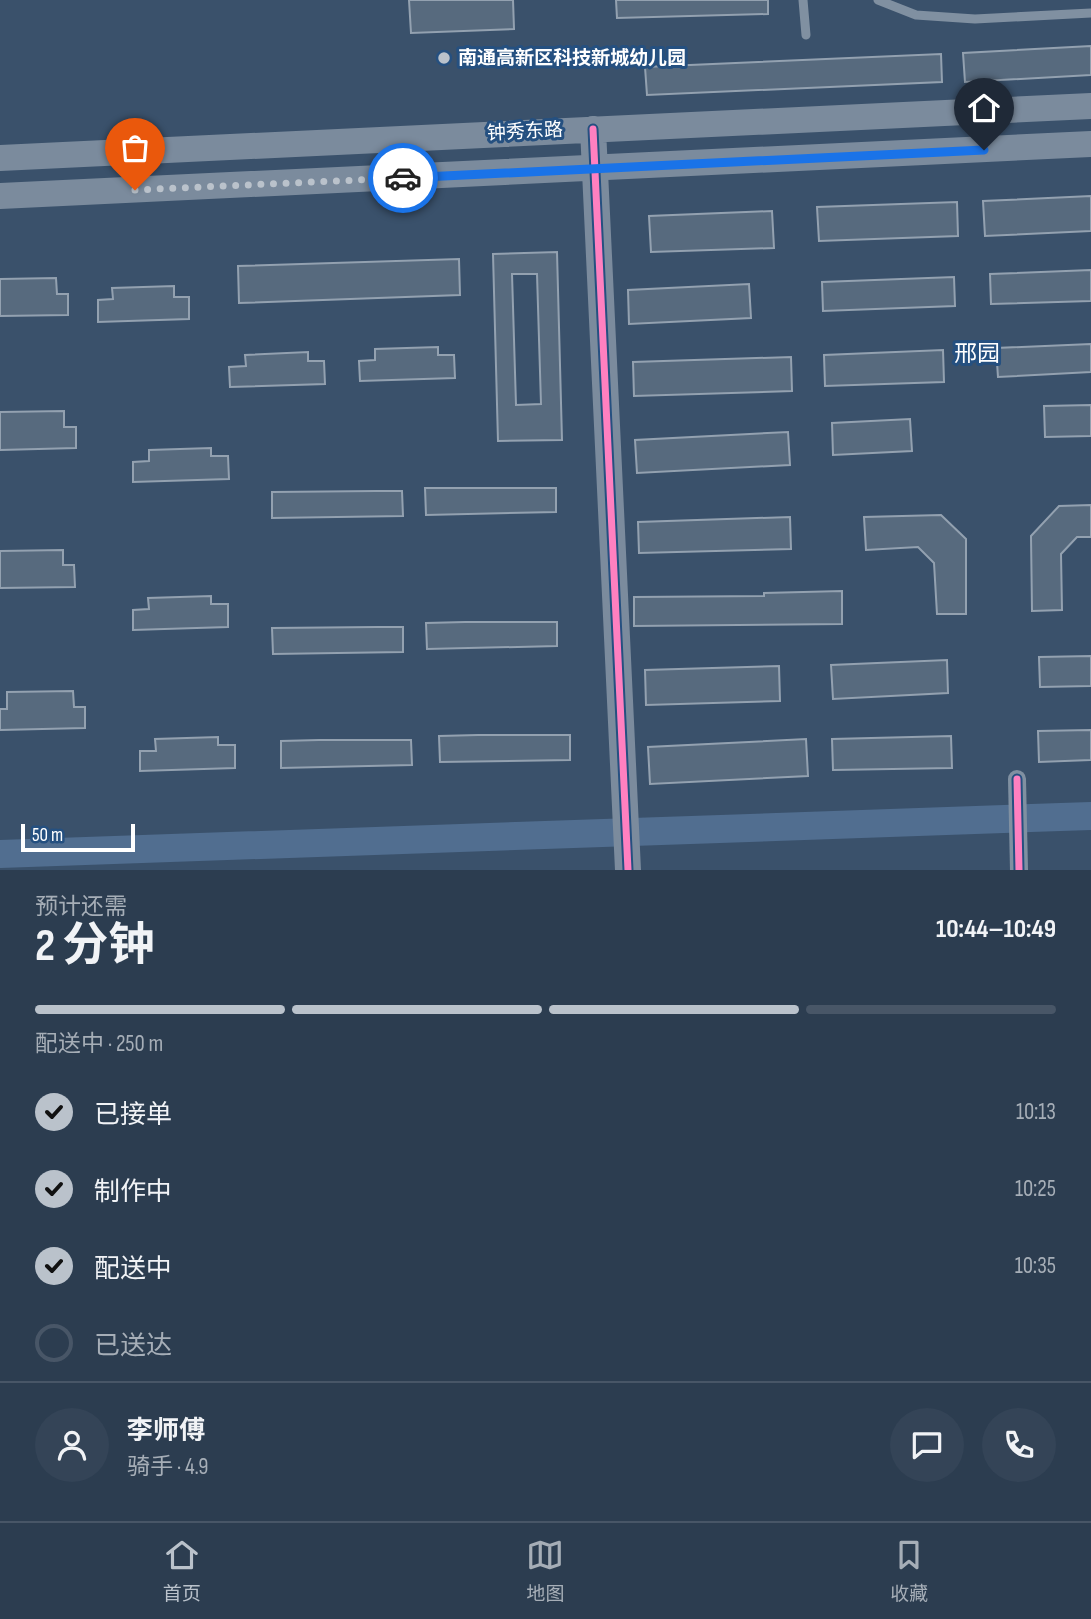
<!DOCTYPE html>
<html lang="zh">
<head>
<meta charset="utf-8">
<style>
  body { margin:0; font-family:"Sofia Sans Condensed","Noto Sans SC",sans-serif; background:#344457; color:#f1f3f6; height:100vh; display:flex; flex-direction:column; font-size:26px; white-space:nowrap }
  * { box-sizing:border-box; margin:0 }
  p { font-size:23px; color:#a6aeb7 }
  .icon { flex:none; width:38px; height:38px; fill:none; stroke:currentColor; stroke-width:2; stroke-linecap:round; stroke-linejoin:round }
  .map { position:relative; height:870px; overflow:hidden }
  .side { display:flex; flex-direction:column; background:#2c3d50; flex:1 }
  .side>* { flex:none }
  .scale { position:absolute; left:21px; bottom:18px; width:114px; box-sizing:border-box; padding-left:7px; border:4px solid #fff; border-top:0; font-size:19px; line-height:24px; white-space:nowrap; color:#fff; -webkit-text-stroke:5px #255080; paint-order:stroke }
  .pin { position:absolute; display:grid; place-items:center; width:60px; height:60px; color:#fff; margin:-72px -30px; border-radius:50% 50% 50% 0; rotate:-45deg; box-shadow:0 0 7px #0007 }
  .pin .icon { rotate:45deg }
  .courier { position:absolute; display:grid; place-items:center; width:70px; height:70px; margin:-35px; border:5px solid #1a73e8; border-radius:50%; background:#fff; color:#222; box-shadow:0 2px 9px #0007 }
  .overview em { font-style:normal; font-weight:700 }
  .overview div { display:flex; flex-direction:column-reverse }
  .overview { display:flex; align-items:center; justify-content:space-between; height:119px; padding:0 35px }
  h1 { font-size:46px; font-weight:700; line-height:52px }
  .bar { display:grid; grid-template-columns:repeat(4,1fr); gap:10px 7px; align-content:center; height:84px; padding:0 35px }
  .bar i { height:9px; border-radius:5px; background:#485667 }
  .bar .active { background:#bac2cb }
  .bar p { grid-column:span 4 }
  .line { display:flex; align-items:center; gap:18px; padding:0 35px; border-top:2px solid #485667 }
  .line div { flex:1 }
  .round { display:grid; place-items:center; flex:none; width:74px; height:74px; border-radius:37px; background:#344457 }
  ol { padding:0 35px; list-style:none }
  li { display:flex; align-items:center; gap:21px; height:77px }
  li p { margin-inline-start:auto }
  li .icon { padding:7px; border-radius:50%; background:#bac2cb; color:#111; stroke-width:4 }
  li:last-child { color:#a6aeb7 }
  li i { width:38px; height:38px; border:4px solid #485667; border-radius:50% }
  .tabs { display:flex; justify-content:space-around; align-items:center; height:98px; border-top:2px solid #485667; background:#2c3d50; font-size:19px; color:#a6aeb7 }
  .tabs a { display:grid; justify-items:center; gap:4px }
  .tabs .active { color:#bac2cb }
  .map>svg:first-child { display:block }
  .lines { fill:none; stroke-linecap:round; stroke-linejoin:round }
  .river { stroke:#516e90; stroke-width:28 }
  .building { fill:#576a7e; stroke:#93a1b0; stroke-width:2; fill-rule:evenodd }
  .lane { stroke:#8090a1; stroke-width:9 }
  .street { stroke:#8090a1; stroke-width:18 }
  .secondary { stroke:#7b8b9d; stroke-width:26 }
  .cycleway-casing { stroke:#255080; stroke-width:11 }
  .cycleway { stroke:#ff80c0; stroke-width:7 }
  .done { stroke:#bac2cb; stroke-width:7; stroke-dasharray:0 12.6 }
  .route { stroke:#1a73e8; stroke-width:9 }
  .poi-dot { fill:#bac2cb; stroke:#255080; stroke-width:2.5 }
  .labels { text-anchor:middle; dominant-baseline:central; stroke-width:6; stroke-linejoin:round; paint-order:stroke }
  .poi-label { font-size:19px; font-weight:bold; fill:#fff; stroke:#255080; text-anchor:start }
  .street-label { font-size:19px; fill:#fff; stroke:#255080 }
  .quarter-label { font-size:23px; fill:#fff; stroke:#255080 }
</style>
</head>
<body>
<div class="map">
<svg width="1091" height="870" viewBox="0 0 1091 870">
  <rect width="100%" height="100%" fill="#3a516b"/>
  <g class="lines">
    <!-- river -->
    <path class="river" d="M 0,854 L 1091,816"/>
  </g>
  <!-- building -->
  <path class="building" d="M 409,0 L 513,0 L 514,29 L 411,33 Z
    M 616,0 L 768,0 L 768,14 L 617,18 Z
    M 1091,46 L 1091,75 L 965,82 L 963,53 Z
    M 941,54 L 942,82 L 647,95 L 645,67 Z
    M 1091,196 L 1091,231 L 985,236 L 983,201 Z
    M 957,202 L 958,236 L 819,241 L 817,207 Z
    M 772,211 L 774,248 L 651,252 L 649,216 Z
    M 557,252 L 562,440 L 498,441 L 493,254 ZM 512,274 L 537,274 L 541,404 L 516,405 Z
    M 459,259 L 460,295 L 239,303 L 238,266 Z
    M 1091,270 L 1091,301 L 991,304 L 990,274 Z
    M 954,277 L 955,306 L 823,311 L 822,282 Z
    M 56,278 L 57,294 L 68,294 L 68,315 L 0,316 L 0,279 Z
    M 749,284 L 751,318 L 629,324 L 628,290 Z
    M 174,286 L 174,297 L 189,297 L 189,319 L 98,322 L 98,300 L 113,299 L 112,288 Z
    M 1091,344 L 1091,372 L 998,377 L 996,348 Z
    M 438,347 L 438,355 L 454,355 L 455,378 L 360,381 L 359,361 L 375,360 L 375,349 Z
    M 943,350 L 944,382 L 825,386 L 824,355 Z
    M 308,352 L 308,361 L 324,361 L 325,384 L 230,387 L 229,367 L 246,366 L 245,355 Z
    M 791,357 L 792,391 L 634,396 L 633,362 Z
    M 1091,405 L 1091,436 L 1045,437 L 1044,406 Z
    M 64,411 L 64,427 L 76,427 L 76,448 L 0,450 L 0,412 Z
    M 910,419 L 912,451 L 833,455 L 832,423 Z
    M 788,432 L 790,465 L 637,473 L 635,440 Z
    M 211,448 L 211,456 L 228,456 L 229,479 L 133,482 L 133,462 L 149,461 L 149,450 Z
    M 425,488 L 556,488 L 556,512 L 426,515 Z
    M 376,491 L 402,491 L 403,516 L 272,518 L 272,492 Z
    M 1091,505 L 1091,537 L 1077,537 L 1061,554 L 1062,610 L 1032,611 L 1031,536 L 1059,506 Z
    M 941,515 L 966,539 L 966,614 L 937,614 L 934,563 L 918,547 L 866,550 L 864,517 Z
    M 790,517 L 791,549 L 639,553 L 638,522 Z
    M 63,550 L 63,565 L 74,565 L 75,587 L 0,588 L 0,551 Z
    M 842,591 L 842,624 L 634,626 L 634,597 L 764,596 L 764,593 Z
    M 211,596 L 211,604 L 228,604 L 228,627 L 133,630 L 133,610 L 149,609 L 148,598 Z
    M 465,622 L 557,622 L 557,646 L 427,649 L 426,623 Z
    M 377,627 L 403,627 L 403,652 L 273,654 L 272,628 Z
    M 1091,656 L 1091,686 L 1040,687 L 1039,657 Z
    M 947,660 L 948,693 L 833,699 L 831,665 Z
    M 779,666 L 780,701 L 646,705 L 645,670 Z
    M 73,691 L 74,707 L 85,707 L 85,728 L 0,730 L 0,709 L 7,709 L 7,692 Z
    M 1091,730 L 1091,760 L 1039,762 L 1038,731 Z
    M 478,735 L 570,735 L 570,760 L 440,762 L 439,736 Z
    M 951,736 L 952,768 L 833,770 L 832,739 Z
    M 218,737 L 218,745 L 235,745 L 235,768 L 140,771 L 140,751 L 156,751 L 155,739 Z
    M 806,739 L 808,776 L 650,784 L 648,747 Z
    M 319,740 L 411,740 L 412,765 L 281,768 L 281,741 Z"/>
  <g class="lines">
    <!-- lane -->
    <path class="lane" d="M 803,0 L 806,35
      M 878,0 L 916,15 L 975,19 L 1091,13"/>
    <!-- street -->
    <path class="street" d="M 1017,779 L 1019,870"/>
    <!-- secondary -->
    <path class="secondary" d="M 593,129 L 628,870
      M 0,158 L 1091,106
      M 0,196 L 1091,144"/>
    <defs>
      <path id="cycleway" d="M 593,129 L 628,870
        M 1017,779 L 1019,870"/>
    </defs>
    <!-- cycleway casing -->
    <use href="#cycleway" class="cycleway-casing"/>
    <!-- cycleway -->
    <use href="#cycleway" class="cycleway"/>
  </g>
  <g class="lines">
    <!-- done -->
    <path class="done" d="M 135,190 L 403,178"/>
    <!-- route -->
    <path class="route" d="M 403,178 L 984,150"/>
  </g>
  <!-- markers -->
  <circle class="poi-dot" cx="444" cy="58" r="7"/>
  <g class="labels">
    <!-- poi labels -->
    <g class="poi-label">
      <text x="458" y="58">南通高新区科技新城幼儿园</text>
    </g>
    <!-- street labels -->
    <g class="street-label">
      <text transform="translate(525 132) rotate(-3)">钟秀东路</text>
    </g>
    <!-- quarter labels -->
    <g class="quarter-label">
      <text x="977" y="354">邢园</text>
    </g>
  </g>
</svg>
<div class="scale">50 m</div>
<div class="pin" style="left:135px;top:190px;background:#ea580c"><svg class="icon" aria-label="bag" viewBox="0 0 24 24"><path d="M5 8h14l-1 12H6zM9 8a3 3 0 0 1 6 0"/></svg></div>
<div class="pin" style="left:984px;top:150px;background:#1f2937"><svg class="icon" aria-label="home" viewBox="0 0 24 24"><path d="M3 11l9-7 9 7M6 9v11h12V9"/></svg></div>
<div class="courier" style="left:403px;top:178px"><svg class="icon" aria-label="car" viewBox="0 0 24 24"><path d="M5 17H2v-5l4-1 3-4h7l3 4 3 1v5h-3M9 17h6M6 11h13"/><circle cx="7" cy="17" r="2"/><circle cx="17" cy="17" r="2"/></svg></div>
</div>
<section class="side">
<div class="overview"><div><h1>2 分钟</h1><p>预计还需</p></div><em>10:44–10:49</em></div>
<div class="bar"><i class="active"></i><i class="active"></i><i class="active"></i><i></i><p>配送中 · 250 m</p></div>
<ol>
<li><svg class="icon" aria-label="check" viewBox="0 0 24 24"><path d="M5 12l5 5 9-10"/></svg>已接单<p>10:13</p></li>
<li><svg class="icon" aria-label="check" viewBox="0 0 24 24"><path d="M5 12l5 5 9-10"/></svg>制作中<p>10:25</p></li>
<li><svg class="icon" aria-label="check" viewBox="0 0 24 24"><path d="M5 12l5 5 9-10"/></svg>配送中<p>10:35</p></li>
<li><i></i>已送达</li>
</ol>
<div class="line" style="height:126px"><a class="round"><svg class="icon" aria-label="person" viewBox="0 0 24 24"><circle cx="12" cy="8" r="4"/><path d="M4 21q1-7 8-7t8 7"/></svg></a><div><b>李师傅</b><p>骑手 · 4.9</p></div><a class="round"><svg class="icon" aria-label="chat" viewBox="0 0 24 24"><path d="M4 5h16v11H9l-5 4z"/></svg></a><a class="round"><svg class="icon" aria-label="phone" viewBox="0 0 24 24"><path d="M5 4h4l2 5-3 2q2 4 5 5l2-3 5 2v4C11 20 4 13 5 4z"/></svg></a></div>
</section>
<nav class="tabs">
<a class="active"><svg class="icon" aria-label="home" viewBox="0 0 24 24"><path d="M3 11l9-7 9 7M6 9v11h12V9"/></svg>首页</a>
<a><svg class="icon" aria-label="map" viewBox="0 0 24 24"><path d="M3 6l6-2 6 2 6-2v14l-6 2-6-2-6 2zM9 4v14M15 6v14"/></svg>地图</a>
<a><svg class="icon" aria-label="saved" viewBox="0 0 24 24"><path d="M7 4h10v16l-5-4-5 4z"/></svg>收藏</a>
</nav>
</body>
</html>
